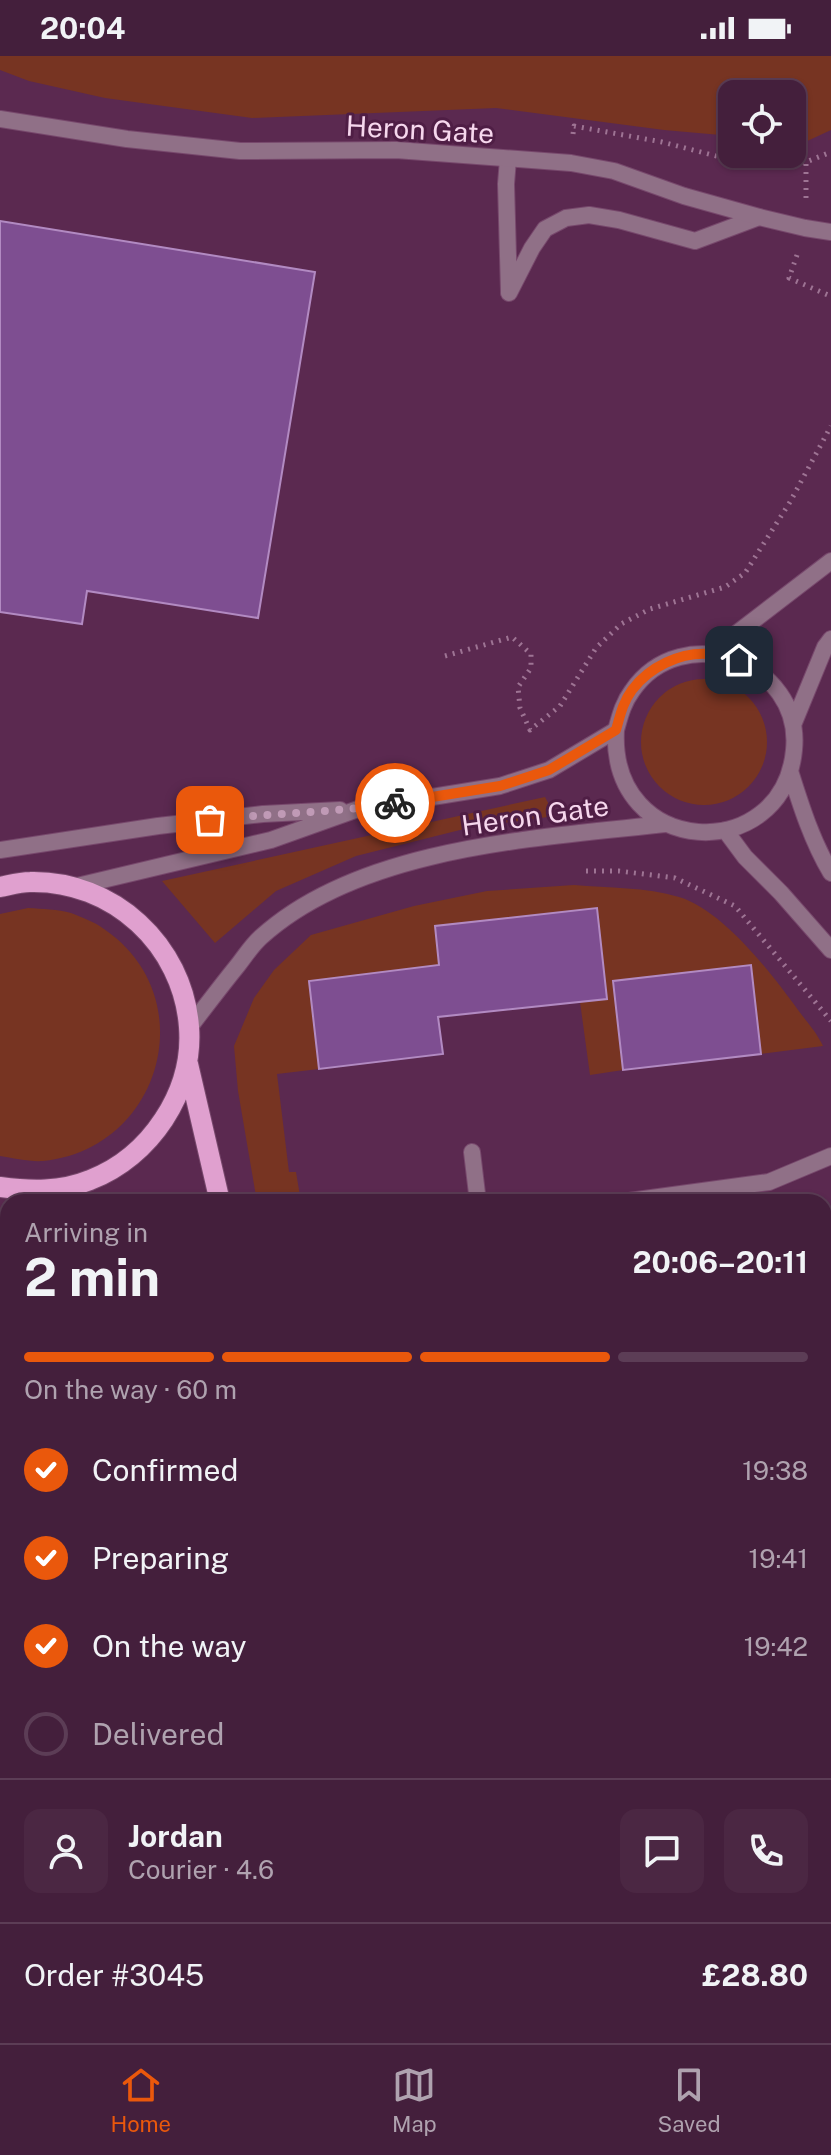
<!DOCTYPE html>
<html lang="en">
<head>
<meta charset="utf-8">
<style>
  body { margin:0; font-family:"Public Sans",sans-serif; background:#4b2743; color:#f1f3f6; height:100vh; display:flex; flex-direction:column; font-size:30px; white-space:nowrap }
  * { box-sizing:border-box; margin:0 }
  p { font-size:26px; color:#afa2af }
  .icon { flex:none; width:44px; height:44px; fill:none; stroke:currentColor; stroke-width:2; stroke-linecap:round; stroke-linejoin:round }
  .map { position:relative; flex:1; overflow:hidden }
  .drawer { position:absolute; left:0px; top:1138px; width:832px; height:850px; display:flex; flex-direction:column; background:#441f3c; border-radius:24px 24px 0 0; box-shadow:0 2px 6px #0004,0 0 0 2px #5c3d56 }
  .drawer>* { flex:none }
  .fabs { position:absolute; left:718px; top:24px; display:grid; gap:16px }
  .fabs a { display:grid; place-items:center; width:88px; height:88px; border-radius:16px; background:#441f3c; box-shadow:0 2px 6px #0004,0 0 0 2px #5c3d56; font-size:40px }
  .pin { position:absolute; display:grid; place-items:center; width:68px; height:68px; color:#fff; margin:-34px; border-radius:16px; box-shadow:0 4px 12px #0006 }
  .courier { position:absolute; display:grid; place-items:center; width:80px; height:80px; margin:-40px; border:6px solid #ea580c; border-radius:50%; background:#fff; color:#222; box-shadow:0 2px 10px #0007 }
  .summary em { font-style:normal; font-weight:700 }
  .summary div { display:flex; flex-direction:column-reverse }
  .summary { display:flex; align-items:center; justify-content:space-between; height:136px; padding:0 24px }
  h1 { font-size:52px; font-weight:700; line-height:60px }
  .bar { display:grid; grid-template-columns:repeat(4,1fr); gap:12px 8px; align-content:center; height:96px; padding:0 24px }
  .bar i { height:10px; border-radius:6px; background:#5c3d56 }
  .bar .selected { background:#ea580c }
  .bar p { grid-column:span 4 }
  .line { display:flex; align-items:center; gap:20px; padding:0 24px; border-top:2px solid #5c3d56 }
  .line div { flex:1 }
  .round { display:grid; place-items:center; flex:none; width:84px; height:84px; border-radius:16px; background:#4b2743 }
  ol { padding:0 24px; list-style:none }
  li { display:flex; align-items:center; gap:24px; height:88px }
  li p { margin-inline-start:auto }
  li .icon { padding:8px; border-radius:50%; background:#ea580c; color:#fff; stroke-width:4 }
  li:last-child { color:#afa2af }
  li i { width:44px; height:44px; border:4px solid #5c3d56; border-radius:50% }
  .status { display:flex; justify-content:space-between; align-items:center; height:56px; padding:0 40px; background:#441f3c; direction:ltr }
  .status svg { height:22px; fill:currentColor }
  .tabs { display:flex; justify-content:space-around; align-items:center; height:112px; border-top:2px solid #5c3d56; background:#441f3c; font-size:22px; color:#afa2af }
  .tabs a { display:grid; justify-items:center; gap:4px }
  .tabs .selected { color:#ea580c }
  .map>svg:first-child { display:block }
  .green { fill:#773422 }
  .building { fill:#7e4e91; stroke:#b28ac2; stroke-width:2 }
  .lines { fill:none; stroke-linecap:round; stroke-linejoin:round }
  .service-casing { stroke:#77486c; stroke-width:18 }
  .minor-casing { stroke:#77486c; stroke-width:18 }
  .primary-casing { stroke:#77486c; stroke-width:22 }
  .path { stroke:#9e7494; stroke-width:5; stroke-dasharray:2 6; stroke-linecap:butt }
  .service { stroke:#907087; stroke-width:16 }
  .minor { stroke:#907087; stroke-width:16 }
  .primary { stroke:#e0a0cf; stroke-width:20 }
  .done { stroke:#c09ab6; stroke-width:8; stroke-dasharray:0 14.4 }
  .route { stroke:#ea580c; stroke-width:10 }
  .labels { text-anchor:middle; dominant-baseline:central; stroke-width:6; stroke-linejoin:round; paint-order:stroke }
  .street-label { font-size:28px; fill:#f6d7ed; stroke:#4f1e45 }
</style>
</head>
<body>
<div class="status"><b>20:04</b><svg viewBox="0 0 49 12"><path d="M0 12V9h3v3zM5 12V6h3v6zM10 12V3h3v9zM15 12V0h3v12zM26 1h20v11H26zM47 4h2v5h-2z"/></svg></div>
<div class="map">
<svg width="831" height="1987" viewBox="0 0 831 1987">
  <rect width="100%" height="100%" fill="#5b2950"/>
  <!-- green -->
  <path class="green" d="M 0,0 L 831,0 L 831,74 L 803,87 L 792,86 L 792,38 L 732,38 L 732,80 L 664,74 L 496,52 L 252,62 L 105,42 L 29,25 L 0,14 Z
    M641 686a63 63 0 1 1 126 0a63 63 0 1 1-126 0Z
    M 545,741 L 555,760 L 468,772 L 356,800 L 276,835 L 215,887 L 162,825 Z
    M 574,829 C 608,832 646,831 679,841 C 723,854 772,918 798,954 C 807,966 817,977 823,990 L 761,998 L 751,909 L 613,925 L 623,1014 L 590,1019 L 580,946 L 607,942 L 597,853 L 436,870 L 445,961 L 438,961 L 431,910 L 309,926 L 319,1013 L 277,1018 L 289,1116 L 296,1116 L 301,1146 L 257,1146 L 238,1035 L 234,990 L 254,942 L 274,914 L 311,879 L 414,850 L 487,835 Z
    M 28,852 C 42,853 58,853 71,857 C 81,861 95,866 104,873 C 204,941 162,1093 43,1105 C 30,1106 13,1102 0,1100 L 0,858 Z
    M 0,1177 L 8,1180 L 8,1385 L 0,1374 Z
    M 229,1980 L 410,1980 L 413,1987 L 245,1987 L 239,1982 Z
    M 551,1980 L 623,1980 L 625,1987 L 554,1987 Z"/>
  <!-- building -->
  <path class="building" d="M 0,165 L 315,216 L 258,562 L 87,535 L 82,568 L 0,556 Z
    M 597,852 L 607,943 L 438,961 L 443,998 L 319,1013 L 309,925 L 439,909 L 435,870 Z
    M 751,909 L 761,998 L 623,1014 L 613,925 Z"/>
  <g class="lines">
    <defs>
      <path id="service" d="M 508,103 L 506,128 L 509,236
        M 509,237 L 532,192 L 545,173 L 566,162 L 589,159 L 619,164 L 695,185 L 759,161
        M 472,1096 L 478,1146
        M 622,1146 L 769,1126 L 831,1100
        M 824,1664 L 831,1664
        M 824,1810 L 831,1808
        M 824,1825 L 831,1858"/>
      <path id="minor" d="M 0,63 L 127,83 L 240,95 L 396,94 L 571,107 L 614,115 L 684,140 L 759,161 L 805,172 L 831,176
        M 711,597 L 831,505
        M 793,669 L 825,591 L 831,583
        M 790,715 C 801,750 812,785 831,817
        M 725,774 L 745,801 L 781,837 L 831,894
        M 0,794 L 158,770 L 263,758 L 340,754
        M 73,831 L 271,784 L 358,753 L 500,730 L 549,714 L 616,674 C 620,660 623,647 632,635 C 682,562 803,606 794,694 C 783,810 609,803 616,674
        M 189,972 C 205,951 221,930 238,909 C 245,900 252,889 261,881 C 360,791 537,782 665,768"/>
      <path id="primary" d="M 0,831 C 10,829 20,826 30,826 C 113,824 183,889 189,971 C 194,1036 150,1101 90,1124 C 61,1136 30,1135 0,1131
        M 188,1008 L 220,1146
        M 435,1980 L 438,1987
        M 523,1980 L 526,1987"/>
    </defs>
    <!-- service casing -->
    <use href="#service" class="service-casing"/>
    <!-- minor casing -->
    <use href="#minor" class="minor-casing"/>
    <!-- primary casing -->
    <use href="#primary" class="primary-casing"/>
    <!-- path -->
    <path class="path" d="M 573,78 L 574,70 L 662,86 L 743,107 L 806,106 L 831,96
      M 806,142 L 806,106
      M 797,199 L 789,222 L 828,239 L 831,242
      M 445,600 L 512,581 L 531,598 L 531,612 L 518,631 L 520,652 L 530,674 L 560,650 L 596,592 L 621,568 L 650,553 L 725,531 L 745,517 L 790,446 L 831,370
      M 586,815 L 619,815 L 675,822 L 735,850 L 831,965
      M 824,1501 L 831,1501
      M 824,1735 L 831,1734
      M 0,1798 L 8,1796
      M 826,1902 L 831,1901"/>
    <!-- service -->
    <use href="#service" class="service"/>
    <!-- minor -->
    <use href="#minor" class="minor"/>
    <!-- primary -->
    <use href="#primary" class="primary"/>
  </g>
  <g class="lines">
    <!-- done -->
    <path class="done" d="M 210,764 C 272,757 334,757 395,747"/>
    <!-- route -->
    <path class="route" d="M 395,747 L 500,730 L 549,714 L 616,674 C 620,660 623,646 632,634 C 649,611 680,596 709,598 C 719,598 730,602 739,604"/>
  </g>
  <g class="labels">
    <!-- street labels -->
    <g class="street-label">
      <text transform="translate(420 73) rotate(3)">Heron Gate</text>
      <text transform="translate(535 759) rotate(-8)">Heron Gate</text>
    </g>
  </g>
</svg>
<div class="fabs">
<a><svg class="icon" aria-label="locate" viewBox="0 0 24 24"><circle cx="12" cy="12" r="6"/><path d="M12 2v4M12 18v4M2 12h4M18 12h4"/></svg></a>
</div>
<div class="pin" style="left:210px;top:764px;background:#ea580c"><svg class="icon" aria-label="bag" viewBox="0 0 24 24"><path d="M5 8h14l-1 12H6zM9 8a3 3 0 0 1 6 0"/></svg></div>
<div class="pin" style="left:739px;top:604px;background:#1f2937"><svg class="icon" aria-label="home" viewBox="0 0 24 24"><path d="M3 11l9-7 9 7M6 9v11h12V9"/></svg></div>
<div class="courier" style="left:395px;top:747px"><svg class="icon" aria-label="bike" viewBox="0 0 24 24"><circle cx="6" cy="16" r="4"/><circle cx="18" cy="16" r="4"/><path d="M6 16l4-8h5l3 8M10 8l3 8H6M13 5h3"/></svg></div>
<section class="drawer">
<div class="summary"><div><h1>2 min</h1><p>Arriving in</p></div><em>20:06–20:11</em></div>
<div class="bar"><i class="selected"></i><i class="selected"></i><i class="selected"></i><i></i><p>On the way · 60 m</p></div>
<ol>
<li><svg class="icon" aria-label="check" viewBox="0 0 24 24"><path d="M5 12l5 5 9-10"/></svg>Confirmed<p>19:38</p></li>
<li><svg class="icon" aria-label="check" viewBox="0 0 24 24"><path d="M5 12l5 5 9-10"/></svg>Preparing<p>19:41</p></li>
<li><svg class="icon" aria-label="check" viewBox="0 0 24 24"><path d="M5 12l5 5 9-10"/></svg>On the way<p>19:42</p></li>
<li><i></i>Delivered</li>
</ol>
<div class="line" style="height:144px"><a class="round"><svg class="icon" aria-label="person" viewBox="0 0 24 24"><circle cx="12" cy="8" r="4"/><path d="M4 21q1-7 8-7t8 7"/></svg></a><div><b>Jordan</b><p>Courier · 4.6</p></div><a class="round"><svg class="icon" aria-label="chat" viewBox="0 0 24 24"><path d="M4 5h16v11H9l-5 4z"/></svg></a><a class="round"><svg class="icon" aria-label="phone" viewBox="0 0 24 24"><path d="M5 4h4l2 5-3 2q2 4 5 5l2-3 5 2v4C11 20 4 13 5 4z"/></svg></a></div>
<div class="line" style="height:104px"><div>Order #3045</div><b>£28.80</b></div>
</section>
</div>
<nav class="tabs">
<a class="selected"><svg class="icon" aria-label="home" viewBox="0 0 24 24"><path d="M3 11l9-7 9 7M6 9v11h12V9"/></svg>Home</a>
<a><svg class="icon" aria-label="map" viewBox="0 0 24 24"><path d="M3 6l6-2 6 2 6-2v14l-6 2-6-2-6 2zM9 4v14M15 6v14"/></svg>Map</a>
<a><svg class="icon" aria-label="saved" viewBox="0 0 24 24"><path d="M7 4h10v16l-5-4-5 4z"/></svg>Saved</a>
</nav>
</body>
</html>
